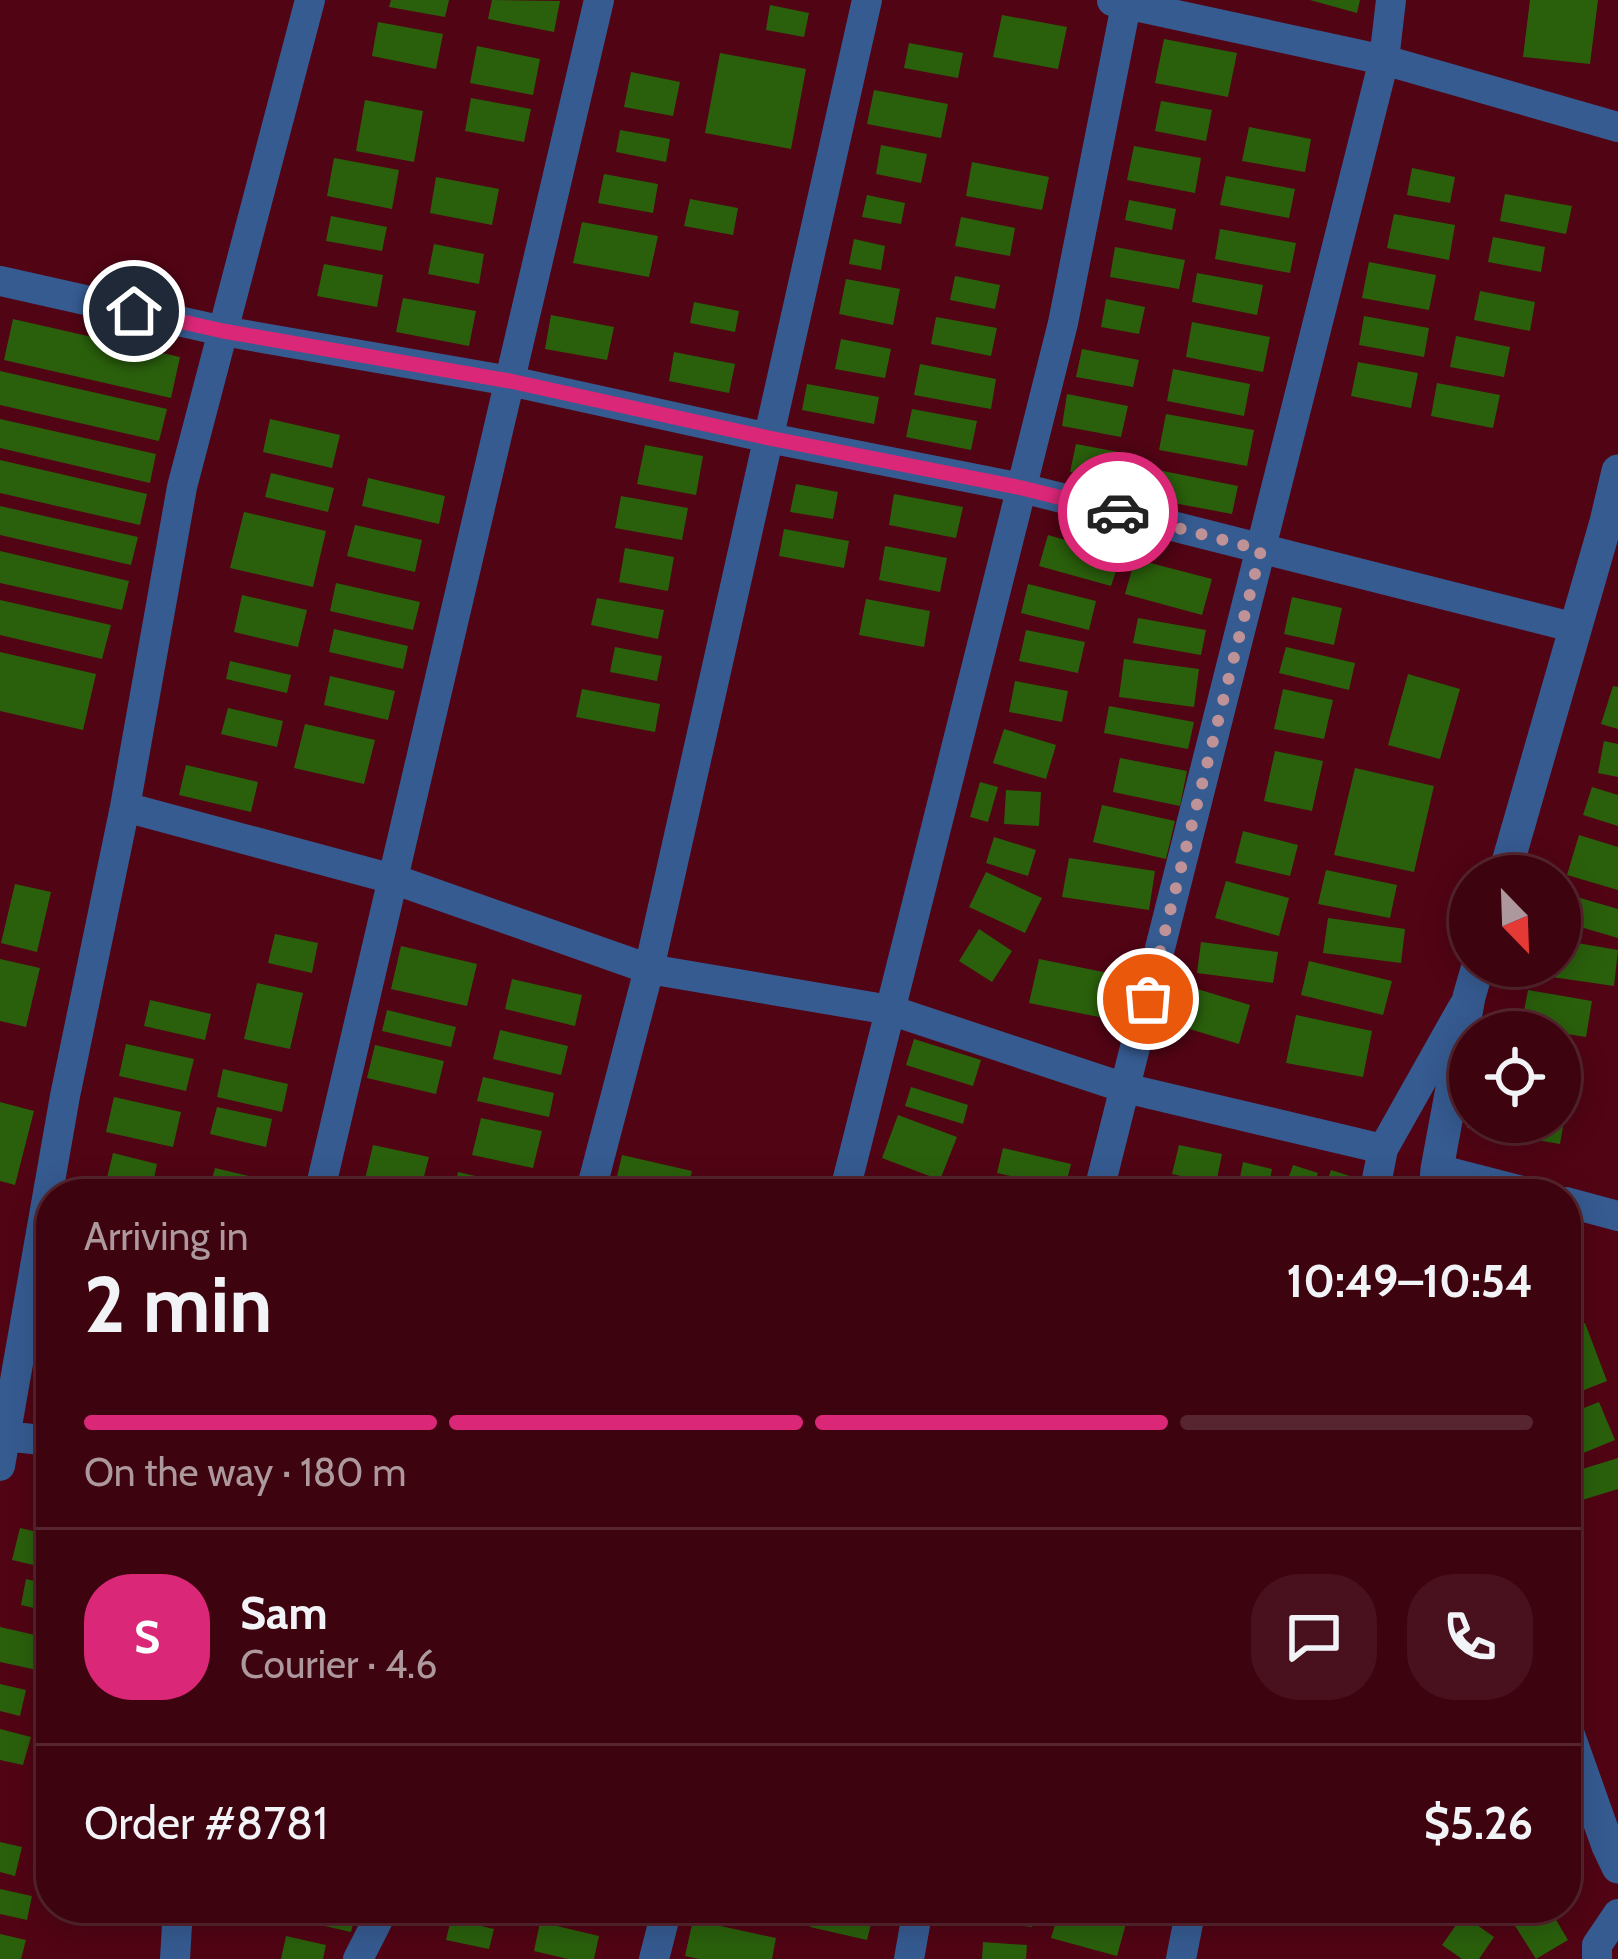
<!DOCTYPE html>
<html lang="en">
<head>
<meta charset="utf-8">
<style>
  body { margin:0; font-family:Cabin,sans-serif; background:#48111d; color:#f1f3f6; height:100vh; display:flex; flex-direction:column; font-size:45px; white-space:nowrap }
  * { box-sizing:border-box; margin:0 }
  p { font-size:39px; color:#ad989e }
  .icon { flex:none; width:66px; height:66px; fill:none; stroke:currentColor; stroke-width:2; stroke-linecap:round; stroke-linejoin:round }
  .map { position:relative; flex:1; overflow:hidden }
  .sheet { position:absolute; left:36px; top:1179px; width:1545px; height:744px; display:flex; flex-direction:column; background:#3d030f; border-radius:48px; box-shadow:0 6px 30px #0003,0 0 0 3px #56252f }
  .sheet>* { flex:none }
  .needle { width:78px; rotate:157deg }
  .controls { position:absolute; left:1449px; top:855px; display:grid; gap:24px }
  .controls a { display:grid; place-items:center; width:132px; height:132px; border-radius:50%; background:#3d030f; box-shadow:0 6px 30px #0003,0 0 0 3px #56252f; font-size:60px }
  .pin { position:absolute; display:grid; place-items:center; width:102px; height:102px; color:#fff; margin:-51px; border:6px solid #fff; border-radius:50%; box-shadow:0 3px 12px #0007 }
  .courier { position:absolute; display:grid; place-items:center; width:120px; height:120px; margin:-60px; border:9px solid #db2777; border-radius:50%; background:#fff; color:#222; box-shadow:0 3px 15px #0007 }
  .head em { font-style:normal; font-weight:700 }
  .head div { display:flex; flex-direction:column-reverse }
  .head { display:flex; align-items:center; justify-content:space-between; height:204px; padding:0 48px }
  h1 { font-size:78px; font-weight:700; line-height:90px }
  .bar { display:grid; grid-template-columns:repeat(4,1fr); gap:18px 12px; align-content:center; height:144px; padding:0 48px }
  .bar i { height:15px; border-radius:9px; background:#56252f }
  .bar .active { background:#db2777 }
  .bar p { grid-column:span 4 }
  .line { display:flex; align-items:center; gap:30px; padding:0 48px; border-top:3px solid #56252f }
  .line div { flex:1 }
  .round { display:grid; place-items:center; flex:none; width:126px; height:126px; border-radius:48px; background:#48111d }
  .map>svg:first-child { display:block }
  .building { fill:#2a600c }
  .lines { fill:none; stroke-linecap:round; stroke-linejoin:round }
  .minor { stroke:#365b91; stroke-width:30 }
  .tertiary { stroke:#365b91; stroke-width:33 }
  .done { stroke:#bf9297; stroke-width:12; stroke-dasharray:0 21.6 }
  .route { stroke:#db2777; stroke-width:15 }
</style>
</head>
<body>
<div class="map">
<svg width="1618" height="1959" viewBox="0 0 1618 1959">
  <rect width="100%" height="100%" fill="#510414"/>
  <!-- building -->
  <path class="building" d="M 391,0 L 449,0 L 445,17 L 389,7 Z
    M 492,0 L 560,1 L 554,32 L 488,19 Z
    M 1310,0 L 1360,0 L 1357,13 Z
    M 1530,0 L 1598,0 L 1590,64 L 1523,57 Z
    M 770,5 L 809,13 L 804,37 L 766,30 Z
    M 1002,15 L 1067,27 L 1058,69 L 993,57 Z
    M 378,22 L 443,34 L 436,69 L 372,56 Z
    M 1164,39 L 1237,53 L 1228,97 L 1155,83 Z
    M 909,43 L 963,53 L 958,78 L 904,68 Z
    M 477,46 L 540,59 L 533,95 L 470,83 Z
    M 720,53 L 806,69 L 791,149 L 705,133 Z
    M 631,72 L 680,82 L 673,116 L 624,107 Z
    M 874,90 L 948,104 L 941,138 L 867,124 Z
    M 471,98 L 531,109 L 524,142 L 465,131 Z
    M 365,100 L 423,111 L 414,162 L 356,151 Z
    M 1161,101 L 1212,110 L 1206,141 L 1155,131 Z
    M 1249,127 L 1311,139 L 1305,172 L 1242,161 Z
    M 620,130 L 670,139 L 666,162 L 616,152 Z
    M 881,145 L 927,154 L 921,183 L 876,174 Z
    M 1134,146 L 1201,158 L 1195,193 L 1127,180 Z
    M 334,158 L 399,170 L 392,209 L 327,196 Z
    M 972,162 L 1049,177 L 1042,210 L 966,196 Z
    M 1412,168 L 1455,177 L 1450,203 L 1407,195 Z
    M 604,174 L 658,184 L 653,213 L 598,203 Z
    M 1226,176 L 1295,189 L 1289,218 L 1220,205 Z
    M 436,177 L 499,189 L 492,225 L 430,213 Z
    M 1505,194 L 1572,206 L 1566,234 L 1500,221 Z
    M 867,195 L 905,203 L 901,224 L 862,217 Z
    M 690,199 L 738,208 L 733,235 L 684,226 Z
    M 1129,200 L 1176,209 L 1172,230 L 1125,220 Z
    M 1394,214 L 1455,225 L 1449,260 L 1387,248 Z
    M 331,216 L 387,227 L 382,251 L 326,241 Z
    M 961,217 L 1015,228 L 1010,256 L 955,246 Z
    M 582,222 L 658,236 L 649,277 L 573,263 Z
    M 1220,229 L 1296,243 L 1290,273 L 1215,259 Z
    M 1493,237 L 1545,247 L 1541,272 L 1488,262 Z
    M 854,239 L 885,246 L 881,270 L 849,264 Z
    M 434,244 L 484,254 L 479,284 L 428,274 Z
    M 1115,247 L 1185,260 L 1179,289 L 1110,277 Z
    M 1369,262 L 1436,275 L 1429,310 L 1362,298 Z
    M 324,264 L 383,275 L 377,307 L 317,296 Z
    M 1197,273 L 1263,285 L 1257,315 L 1192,302 Z
    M 955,276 L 1000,285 L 995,309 L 950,300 Z
    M 846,279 L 900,289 L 893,325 L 839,314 Z
    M 1480,291 L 1535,302 L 1530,331 L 1474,320 Z
    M 403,298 L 476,311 L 469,346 L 396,332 Z
    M 1106,299 L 1145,307 L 1139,334 L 1101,327 Z
    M 694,302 L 739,311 L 735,332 L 690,323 Z
    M 551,315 L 614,327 L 607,360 L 545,349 Z
    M 1364,316 L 1429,328 L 1424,357 L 1359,345 Z
    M 936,317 L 997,328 L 991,356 L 931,344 Z
    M 13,319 L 180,357 L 171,398 L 4,360 Z
    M 1192,322 L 1270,337 L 1263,372 L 1186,357 Z
    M 1456,336 L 1510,347 L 1504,377 L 1450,367 Z
    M 841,339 L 891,349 L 885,378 L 835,369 Z
    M 1082,349 L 1139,360 L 1133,387 L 1076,377 Z
    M 674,352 L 735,364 L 729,393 L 669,381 Z
    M 1358,362 L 1418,373 L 1411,408 L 1351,396 Z
    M 920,364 L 996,379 L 991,409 L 914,395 Z
    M 1173,369 L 1250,384 L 1244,416 L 1167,401 Z
    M 0,371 L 167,409 L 159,441 L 0,405 Z
    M 1437,383 L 1500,395 L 1493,428 L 1431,416 Z
    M 807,384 L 879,397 L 874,424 L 802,410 Z
    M 1067,394 L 1128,406 L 1121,437 L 1062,426 Z
    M 912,409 L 977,421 L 971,450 L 906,437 Z
    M 1166,414 L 1254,430 L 1247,466 L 1159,450 Z
    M 0,419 L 156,454 L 150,483 L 0,448 Z
    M 270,419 L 340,435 L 332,468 L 263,452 Z
    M 1076,444 L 1129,454 L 1124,482 L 1070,472 Z
    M 645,445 L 703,456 L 696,495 L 637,484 Z
    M 0,460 L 147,494 L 140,525 L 0,493 Z
    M 1153,469 L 1238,486 L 1232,514 L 1147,498 Z
    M 271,473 L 334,488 L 328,512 L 265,497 Z
    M 368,478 L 445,496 L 439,524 L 362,506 Z
    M 796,484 L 838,492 L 833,519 L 790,512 Z
    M 894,494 L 963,507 L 956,538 L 889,525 Z
    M 621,496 L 688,508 L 682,540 L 615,528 Z
    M 0,506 L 138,537 L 131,565 L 0,535 Z
    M 244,512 L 326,531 L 313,587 L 230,568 Z
    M 355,525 L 422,540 L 415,572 L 347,556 Z
    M 784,529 L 849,541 L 844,568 L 779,556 Z
    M 1048,535 L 1121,556 L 1111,586 L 1039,566 Z
    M 885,546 L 947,558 L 940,592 L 879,580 Z
    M 625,548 L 674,557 L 668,591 L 619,582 Z
    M 0,551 L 129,581 L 122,610 L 0,583 Z
    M 1135,559 L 1212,579 L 1202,615 L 1125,594 Z
    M 336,583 L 420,602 L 413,630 L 330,611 Z
    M 1028,584 L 1096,601 L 1089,630 L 1021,613 Z
    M 242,595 L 307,610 L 298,647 L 234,632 Z
    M 1292,597 L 1342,608 L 1334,645 L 1284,634 Z
    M 597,598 L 664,610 L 658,639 L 591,625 Z
    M 866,599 L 930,611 L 924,647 L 859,635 Z
    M 0,600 L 111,625 L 102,659 L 0,635 Z
    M 1138,618 L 1206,630 L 1201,655 L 1133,643 Z
    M 334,629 L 408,646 L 403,669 L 329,652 Z
    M 1026,630 L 1085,642 L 1078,673 L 1019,661 Z
    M 615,647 L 662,656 L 657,681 L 610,672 Z
    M 1286,647 L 1355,663 L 1349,690 L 1279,673 Z
    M 0,652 L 96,674 L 83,730 L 0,711 Z
    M 1124,659 L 1199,669 L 1194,707 L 1119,697 Z
    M 230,661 L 291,675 L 287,693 L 226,679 Z
    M 1408,674 L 1460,689 L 1440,759 L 1388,745 Z
    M 330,676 L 395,691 L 388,720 L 324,705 Z
    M 1015,681 L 1068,691 L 1062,722 L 1009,712 Z
    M 1613,686 L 1618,687 L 1618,729 L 1601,724 Z
    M 582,689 L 660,704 L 655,732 L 576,717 Z
    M 1283,689 L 1333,700 L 1324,739 L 1274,729 Z
    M 1109,706 L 1194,722 L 1188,749 L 1104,733 Z
    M 228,708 L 283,721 L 277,747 L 221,734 Z
    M 305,724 L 375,740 L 364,784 L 294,768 Z
    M 1004,729 L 1056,745 L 1046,779 L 993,763 Z
    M 1604,741 L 1618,744 L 1618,777 L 1598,773 Z
    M 1275,751 L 1323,761 L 1312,811 L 1264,801 Z
    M 1120,758 L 1187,771 L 1180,806 L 1113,792 Z
    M 186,765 L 258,782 L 251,812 L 179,795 Z
    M 1355,768 L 1434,786 L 1414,872 L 1334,855 Z
    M 980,782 L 998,787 L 988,822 L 970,817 Z
    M 1592,787 L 1618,795 L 1618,826 L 1583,815 Z
    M 1006,790 L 1041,792 L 1039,826 L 1004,824 Z
    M 1102,805 L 1175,821 L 1166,859 L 1093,842 Z
    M 1243,831 L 1298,845 L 1290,876 L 1235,863 Z
    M 1579,835 L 1618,847 L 1618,890 L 1567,875 Z
    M 994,837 L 1036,850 L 1028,876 L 986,863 Z
    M 1069,858 L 1155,871 L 1149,910 L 1062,897 Z
    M 1326,870 L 1397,885 L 1390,918 L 1318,904 Z
    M 986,872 L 1042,898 L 1025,933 L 969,907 Z
    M 1226,881 L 1289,898 L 1279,936 L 1215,918 Z
    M 15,884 L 51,892 L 37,952 L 1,943 Z
    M 1560,892 L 1618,909 L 1618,938 L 1560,921 Z
    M 1328,918 L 1405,929 L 1401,963 L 1323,953 Z
    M 979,929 L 1012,951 L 992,982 L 959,961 Z
    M 275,934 L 318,943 L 312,973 L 268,963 Z
    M 1560,940 L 1618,950 L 1614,986 L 1545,976 L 1546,966 L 1560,966 Z
    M 1201,942 L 1278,952 L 1273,983 L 1197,973 Z
    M 401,946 L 477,964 L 467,1006 L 391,989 Z
    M 0,959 L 40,968 L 26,1027 L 0,1021 Z
    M 1039,959 L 1118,975 L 1109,1019 L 1029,1003 Z
    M 1309,961 L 1392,981 L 1383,1015 L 1301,995 Z
    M 512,979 L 582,995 L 575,1026 L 505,1009 Z
    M 257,983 L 303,993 L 290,1049 L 244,1039 Z
    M 1194,988 L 1250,1005 L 1239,1044 L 1183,1027 Z
    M 1528,990 L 1592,1001 L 1586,1037 L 1521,1027 Z
    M 150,1000 L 211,1014 L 205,1040 L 144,1026 Z
    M 387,1010 L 456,1027 L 451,1047 L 382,1031 Z
    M 1296,1015 L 1372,1031 L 1363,1077 L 1286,1063 Z
    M 500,1030 L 568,1046 L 561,1075 L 493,1059 Z
    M 914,1039 L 981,1060 L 973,1086 L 906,1065 Z
    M 126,1044 L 194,1059 L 186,1091 L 119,1076 Z
    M 375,1045 L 444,1061 L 436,1094 L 367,1078 Z
    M 1560,1052 L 1577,1053 L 1574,1079 L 1560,1078 Z
    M 223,1069 L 288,1084 L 282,1112 L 217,1097 Z
    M 483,1077 L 554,1093 L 549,1117 L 477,1101 Z
    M 911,1087 L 968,1105 L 963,1124 L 905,1106 Z
    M 114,1097 L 181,1112 L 173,1147 L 106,1132 Z
    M 0,1102 L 34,1111 L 15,1185 L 0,1181 Z
    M 1560,1103 L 1567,1104 L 1560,1144 L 1467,1128 L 1468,1122 L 1560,1122 Z
    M 217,1107 L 272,1119 L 266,1147 L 210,1134 Z
    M 898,1115 L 957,1137 L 940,1180 L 882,1158 Z
    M 481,1118 L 542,1131 L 533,1168 L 472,1155 Z
    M 373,1145 L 429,1157 L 420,1192 L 365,1179 Z
    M 1179,1145 L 1222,1154 L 1216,1184 L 1172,1174 Z
    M 1003,1148 L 1071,1164 L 1065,1188 L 997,1173 Z
    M 113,1153 L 157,1164 L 151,1192 L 106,1182 Z
    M 622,1155 L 692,1171 L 686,1194 L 653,1194 L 615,1185 Z
    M 1243,1162 L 1272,1169 L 1267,1194 L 1237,1194 Z
    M 1293,1165 L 1318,1173 L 1311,1194 L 1283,1194 Z
    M 215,1168 L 261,1179 L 258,1194 L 208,1194 Z
    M 1331,1170 L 1356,1178 L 1351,1194 L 1323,1194 Z
    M 458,1172 L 527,1188 L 526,1194 L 453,1194 Z
    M 908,1179 L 947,1193 L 946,1194 L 902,1194 Z
    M 987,1180 L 1044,1192 L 1043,1194 L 984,1194 Z
    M 1585,1323 L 1607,1381 L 1566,1397 L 1566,1330 Z
    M 1599,1402 L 1615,1440 L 1566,1460 L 1566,1415 Z
    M 1618,1458 L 1618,1489 L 1566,1505 L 1566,1474 Z
    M 20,1528 L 51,1535 L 51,1569 L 12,1560 Z
    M 26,1579 L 51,1585 L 51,1612 L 21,1605 Z
    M 0,1627 L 44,1637 L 37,1670 L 0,1662 Z
    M 0,1684 L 26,1690 L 20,1716 L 0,1711 Z
    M 0,1729 L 31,1737 L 23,1765 L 0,1760 Z
    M 1566,1838 L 1578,1872 L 1566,1876 Z
    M 0,1842 L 22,1847 L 15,1876 L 0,1872 Z
    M 0,1889 L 32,1896 L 27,1920 L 0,1914 Z
    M 297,1908 L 357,1908 L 351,1932 L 294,1919 Z
    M 566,1908 L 607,1908 L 604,1919 Z
    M 815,1908 L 875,1908 L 867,1940 L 810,1927 Z
    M 985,1908 L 1035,1908 L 1032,1927 L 983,1921 Z
    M 1060,1908 L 1081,1908 L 1127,1920 L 1117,1956 L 1051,1938 Z
    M 1535,1908 L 1549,1908 L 1568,1940 L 1536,1959 L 1512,1921 Z
    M 1463,1915 L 1494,1937 L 1479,1959 L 1462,1959 L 1442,1945 Z
    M 451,1919 L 494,1929 L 489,1949 L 446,1940 Z
    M 693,1920 L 776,1938 L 772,1959 L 699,1959 L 685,1956 Z
    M 540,1922 L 599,1936 L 594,1959 L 568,1959 L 534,1951 Z
    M 0,1934 L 26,1940 L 21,1959 L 0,1959 Z
    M 286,1936 L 326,1945 L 323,1959 L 281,1959 Z
    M 983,1942 L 1027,1945 L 1026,1959 L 982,1959 Z"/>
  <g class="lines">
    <!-- minor -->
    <path class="minor" d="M 1112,1 L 1384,60 L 1618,127
      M 0,281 L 223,331 L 510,381 L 769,438 L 1022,488 L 1576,628
      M 125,807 L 393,879 L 649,969 L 890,1010 L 1125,1088 L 1383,1149
      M 1437,1169 L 1534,1194
      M 319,1194 L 599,0
      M 590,1194 L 649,969 L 867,0
      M 844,1194 L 1063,323 L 1127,0
      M 1098,1194 L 1384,60 L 1391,0
      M 1374,1194 L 1383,1149 L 1463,1007
      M 1566,1202 L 1618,1216
      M 5,1436 L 51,1441
      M 0,1466 L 65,1096 L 125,807 L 182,487 L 310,0
      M 175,1959 L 178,1908
      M 358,1959 L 384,1908
      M 654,1959 L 667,1908
      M 909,1959 L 918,1908
      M 1181,1959 L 1191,1908
      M 1597,1959 L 1597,1945 L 1618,1914"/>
    <!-- tertiary -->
    <path class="tertiary" d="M 1504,876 L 1606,522 L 1618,471
      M 1435,1194 L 1437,1169 L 1469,997 L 1478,966
      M 1566,1728 L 1608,1846 L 1618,1867"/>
  </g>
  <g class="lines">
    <!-- done -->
    <path class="done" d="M 1118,512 L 1261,550 L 1148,999"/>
    <!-- route -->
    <path class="route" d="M 134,311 L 223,331 L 510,381 L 769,438 L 1022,488 L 1118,512"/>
  </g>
</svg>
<div class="controls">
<a><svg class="needle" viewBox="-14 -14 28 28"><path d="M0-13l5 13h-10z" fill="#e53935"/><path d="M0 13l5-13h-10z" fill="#ad989e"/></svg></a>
<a><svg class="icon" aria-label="locate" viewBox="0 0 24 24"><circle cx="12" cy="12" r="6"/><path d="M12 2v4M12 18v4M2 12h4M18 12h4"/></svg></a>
</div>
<div class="pin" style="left:1148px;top:999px;background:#ea580c"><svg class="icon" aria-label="bag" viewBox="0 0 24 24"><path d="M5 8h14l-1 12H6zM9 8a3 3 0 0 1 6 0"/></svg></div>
<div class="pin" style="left:134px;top:311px;background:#1f2937"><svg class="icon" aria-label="home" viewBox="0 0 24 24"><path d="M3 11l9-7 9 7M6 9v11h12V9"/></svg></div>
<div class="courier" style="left:1118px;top:512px"><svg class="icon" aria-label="car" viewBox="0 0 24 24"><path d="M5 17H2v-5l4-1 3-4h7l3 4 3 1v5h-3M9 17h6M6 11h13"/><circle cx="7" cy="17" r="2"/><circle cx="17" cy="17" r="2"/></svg></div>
<section class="sheet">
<div class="head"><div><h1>2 min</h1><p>Arriving in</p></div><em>10:49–10:54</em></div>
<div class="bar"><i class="active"></i><i class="active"></i><i class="active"></i><i></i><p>On the way · 180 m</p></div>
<div class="line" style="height:216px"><b class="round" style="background:#db2777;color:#fff">S</b><div><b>Sam</b><p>Courier · 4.6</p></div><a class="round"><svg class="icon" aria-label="chat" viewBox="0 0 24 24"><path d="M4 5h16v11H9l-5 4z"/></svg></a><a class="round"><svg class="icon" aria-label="phone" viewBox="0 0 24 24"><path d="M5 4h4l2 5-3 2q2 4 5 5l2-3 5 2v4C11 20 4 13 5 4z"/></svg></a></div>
<div class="line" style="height:156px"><div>Order #8781</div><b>$5.26</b></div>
</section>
</div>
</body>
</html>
